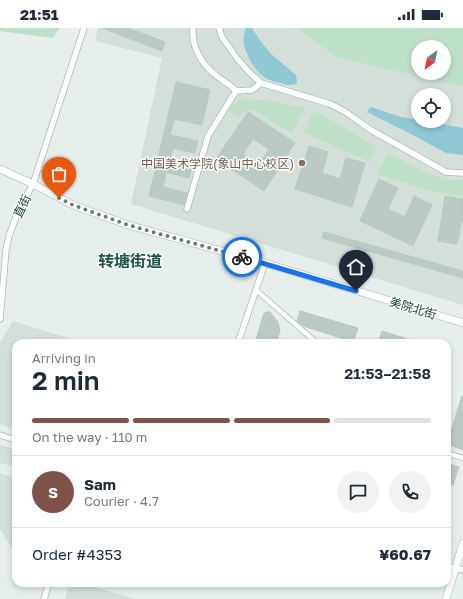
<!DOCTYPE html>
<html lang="en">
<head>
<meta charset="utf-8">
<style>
  body { margin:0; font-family:"Golos Text","Noto Sans SC",sans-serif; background:#f2f2f3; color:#1f2937; height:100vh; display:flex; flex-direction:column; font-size:15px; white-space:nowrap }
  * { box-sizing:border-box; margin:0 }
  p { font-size:13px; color:#747a83 }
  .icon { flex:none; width:22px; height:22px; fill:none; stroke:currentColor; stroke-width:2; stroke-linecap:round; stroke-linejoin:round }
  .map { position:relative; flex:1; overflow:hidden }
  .details { position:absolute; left:12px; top:311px; width:439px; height:248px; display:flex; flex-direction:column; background:#fff; border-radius:12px; box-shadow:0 2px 6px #0003 }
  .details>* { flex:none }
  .needle { width:26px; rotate:213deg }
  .tools { position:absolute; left:411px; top:12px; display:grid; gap:8px }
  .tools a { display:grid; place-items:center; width:40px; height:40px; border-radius:50%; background:#fff; box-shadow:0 2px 6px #0003; font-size:20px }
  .pin { position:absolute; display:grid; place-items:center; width:34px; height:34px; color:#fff; margin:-41px -17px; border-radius:50% 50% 50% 0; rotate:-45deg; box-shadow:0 0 4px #0007 }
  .pin .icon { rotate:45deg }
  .courier { position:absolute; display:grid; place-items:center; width:40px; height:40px; margin:-20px; border:3px solid #1a73e8; border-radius:50%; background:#fff; color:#222; box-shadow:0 1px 5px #0007 }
  .summary em { font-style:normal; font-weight:600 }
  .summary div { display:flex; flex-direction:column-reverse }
  .summary { display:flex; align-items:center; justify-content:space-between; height:68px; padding:0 20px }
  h1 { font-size:26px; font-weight:600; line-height:30px }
  .bar { display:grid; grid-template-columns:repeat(4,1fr); gap:6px 4px; align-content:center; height:48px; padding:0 20px }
  .bar i { height:5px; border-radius:3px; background:#e0e1e3 }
  .bar .selected { background:#7f5249 }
  .bar p { grid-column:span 4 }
  .line { display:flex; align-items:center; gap:10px; padding:0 20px; border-top:1px solid #e0e1e3 }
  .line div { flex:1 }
  .round { display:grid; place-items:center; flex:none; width:42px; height:42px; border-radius:21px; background:#f2f2f3 }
  .status { display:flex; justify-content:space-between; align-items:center; height:28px; padding:0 20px; background:#fff; direction:ltr }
  .status svg { height:11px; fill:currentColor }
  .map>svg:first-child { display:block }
  .built { fill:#d4dfda; fill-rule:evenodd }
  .green { fill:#bfe0c8; fill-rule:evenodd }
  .water { fill:#8ec9d4 }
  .building { fill:#bbcac4; stroke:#b8c9c2; fill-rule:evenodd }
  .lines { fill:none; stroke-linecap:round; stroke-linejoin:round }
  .pedestrian-casing { stroke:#a8b8b2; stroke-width:6 }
  .minor-casing { stroke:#a8b8b2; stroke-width:7 }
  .tertiary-casing { stroke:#a8b8b2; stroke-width:8 }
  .pedestrian { stroke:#fff; stroke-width:4.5 }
  .minor { stroke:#fff; stroke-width:5.5 }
  .tertiary { stroke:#fff; stroke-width:7 }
  .done { stroke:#687f78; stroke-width:4; stroke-dasharray:0 7.2 }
  .route { stroke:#1a73e8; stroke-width:5 }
  .education-dot { fill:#8d6e63; stroke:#f7fbf9; stroke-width:1.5 }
  .labels { text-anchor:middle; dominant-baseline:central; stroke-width:3; stroke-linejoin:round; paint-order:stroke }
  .education-label { font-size:12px; fill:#785e54; stroke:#f7fbf9; text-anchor:end }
  .street-label { font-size:12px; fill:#24423a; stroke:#f7fbf9 }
  .district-label { font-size:16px; font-weight:bold; fill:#1f5548; stroke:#f7fbf9 }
</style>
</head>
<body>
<div class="status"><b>21:51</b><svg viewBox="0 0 49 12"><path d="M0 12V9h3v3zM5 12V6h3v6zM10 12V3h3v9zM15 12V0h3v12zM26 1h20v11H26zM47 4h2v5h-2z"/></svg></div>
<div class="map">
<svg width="463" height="571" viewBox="0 0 463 571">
  <rect width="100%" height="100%" fill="#e6efeb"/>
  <!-- built -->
  <path class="built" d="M 98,0 L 463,0 L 463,277 L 131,176 L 162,30 L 95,13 ZM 418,19 L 444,19 L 444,45 L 418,45 ZM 418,67 L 444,67 L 444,93 L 418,93 Z
    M 13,293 L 84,315 L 16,315 L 16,401 L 0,396 L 0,315 Z
    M 0,417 L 16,421 L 16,439 L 0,435 Z
    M 0,445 L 16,450 L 16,527 L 0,501 Z
    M 69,555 L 80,555 L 136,571 L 65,571 Z"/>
  <!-- green -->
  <path class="green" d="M 0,0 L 60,0 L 53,10 L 0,3 Z
    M 296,0 L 463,0 L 463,59 L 337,29 ZM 418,19 L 444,19 L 444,45 L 418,45 Z
    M 241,71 L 266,72 L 305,80 L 292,105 L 251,81 L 238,89 L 227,82 Z
    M 312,84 L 321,86 L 377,119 L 370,134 L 304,105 Z
    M 388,125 L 429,146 L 447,152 L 463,152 L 463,168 L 433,164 L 377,146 Z"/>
  <!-- water -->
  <path class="water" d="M 246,0 L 252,0 L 259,11 L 270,25 L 296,47 L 297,54 L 296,56 C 291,58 286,57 281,55 C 275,54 268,52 263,48 C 255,43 245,25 244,16 C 243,10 244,4 246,0 Z
    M 371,79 L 401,89 L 418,92 L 418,93 L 425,93 L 463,100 L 463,127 L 446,125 L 407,104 L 367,84 Z"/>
  <!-- building -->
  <path class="building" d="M 102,0 L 128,0 L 165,14 L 162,23 Z
    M 176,54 L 210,62 L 202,97 L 174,91 L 170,107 L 198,113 L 195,125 L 173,120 L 170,131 L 193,137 L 189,150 L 166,144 L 163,159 L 187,165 L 184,177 L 149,168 Z
    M 248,84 L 295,115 L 264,163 L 216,131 ZM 253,111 L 269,121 L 259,136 L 243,126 Z
    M 309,118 L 328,124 L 322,145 L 340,151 L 346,130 L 365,135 L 352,179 L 295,161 Z
    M 379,151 L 398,160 L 388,181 L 405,189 L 414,168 L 432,177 L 413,218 L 360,193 Z
    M 445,168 L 463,171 L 463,194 L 461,194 L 457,216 L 438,213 Z
    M 324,204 L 463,243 L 463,250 L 322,210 Z
    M 300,283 L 358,300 L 353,315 L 343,315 L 344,311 L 303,298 L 297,293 Z
    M 267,284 L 270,284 L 278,294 L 280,303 L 276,315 L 255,315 L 264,285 Z
    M 382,303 L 417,314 L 417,315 L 378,315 Z
    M 462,368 L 463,368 L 463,422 L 447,416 Z
    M 447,435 L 459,439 L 453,457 L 447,455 Z"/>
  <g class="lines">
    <defs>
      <path id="pedestrian" d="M 256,262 L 317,315
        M 447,425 L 463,430"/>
      <path id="minor" d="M 193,0 C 191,20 203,38 218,49 C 224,54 231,57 236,63 L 252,62 L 261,55
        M 219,0 L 222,9 L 236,29 L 248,43 L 261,55 L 330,76 L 344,83 L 371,102 L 446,144 L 463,145
        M 187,181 L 208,108 L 236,63
        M 0,291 L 6,222 L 9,208 L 19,181 L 33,156 L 84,0
        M 238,315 L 265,235
        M 0,407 L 16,412
        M 447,538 L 463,542
        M 44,571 L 49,555"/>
      <path id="tertiary" d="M 0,141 L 33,156 L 73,177 L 128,197 L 265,235 L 463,295
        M 446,571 L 463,515"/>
    </defs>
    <!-- pedestrian casing -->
    <use href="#pedestrian" class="pedestrian-casing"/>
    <!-- minor casing -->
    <use href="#minor" class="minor-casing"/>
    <!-- tertiary casing -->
    <use href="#tertiary" class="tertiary-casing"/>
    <!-- pedestrian -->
    <use href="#pedestrian" class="pedestrian"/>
    <!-- minor -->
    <use href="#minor" class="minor"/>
    <!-- tertiary -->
    <use href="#tertiary" class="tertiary"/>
  </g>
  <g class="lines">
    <!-- done -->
    <path class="done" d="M 59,170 L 73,177 L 128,197 L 242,229"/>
    <!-- route -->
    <path class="route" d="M 242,229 L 356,263"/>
  </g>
  <!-- markers -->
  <circle class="education-dot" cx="302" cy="135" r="4"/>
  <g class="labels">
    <!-- education labels -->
    <g class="education-label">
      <text x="294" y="135">中国美术学院(象山中心校区)</text>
    </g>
    <!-- street labels -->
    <g class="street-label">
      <text transform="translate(22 178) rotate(-64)">直街</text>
      <text transform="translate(413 280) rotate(17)">美院北街</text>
    </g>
    <!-- district labels -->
    <g class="district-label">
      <text x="130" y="233">转塘街道</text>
    </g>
  </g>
</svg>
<div class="tools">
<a><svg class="needle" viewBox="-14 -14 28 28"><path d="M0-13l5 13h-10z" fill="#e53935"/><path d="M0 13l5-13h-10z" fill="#747a83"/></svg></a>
<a><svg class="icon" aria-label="locate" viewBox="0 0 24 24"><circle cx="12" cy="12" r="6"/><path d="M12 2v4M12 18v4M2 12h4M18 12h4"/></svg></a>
</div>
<div class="pin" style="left:59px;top:170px;background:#ea580c"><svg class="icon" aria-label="bag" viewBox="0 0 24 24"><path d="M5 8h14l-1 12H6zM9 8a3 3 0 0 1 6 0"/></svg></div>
<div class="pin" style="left:356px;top:263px;background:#1f2937"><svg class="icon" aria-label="home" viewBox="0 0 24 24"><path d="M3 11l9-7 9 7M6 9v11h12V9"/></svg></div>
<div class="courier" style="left:242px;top:229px"><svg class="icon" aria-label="bike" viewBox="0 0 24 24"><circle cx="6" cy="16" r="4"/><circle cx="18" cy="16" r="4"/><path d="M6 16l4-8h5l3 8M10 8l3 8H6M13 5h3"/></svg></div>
<section class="details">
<div class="summary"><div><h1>2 min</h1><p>Arriving in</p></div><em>21:53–21:58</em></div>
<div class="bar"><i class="selected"></i><i class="selected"></i><i class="selected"></i><i></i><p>On the way · 110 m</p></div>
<div class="line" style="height:72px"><b class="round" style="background:#7f5249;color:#fff">S</b><div><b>Sam</b><p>Courier · 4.7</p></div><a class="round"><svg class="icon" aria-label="chat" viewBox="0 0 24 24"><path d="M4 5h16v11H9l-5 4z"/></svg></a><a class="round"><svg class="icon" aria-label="phone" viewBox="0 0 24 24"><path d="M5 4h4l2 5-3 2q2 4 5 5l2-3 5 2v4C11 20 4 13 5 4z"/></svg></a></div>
<div class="line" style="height:52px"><div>Order #4353</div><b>¥60.67</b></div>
</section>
</div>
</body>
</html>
